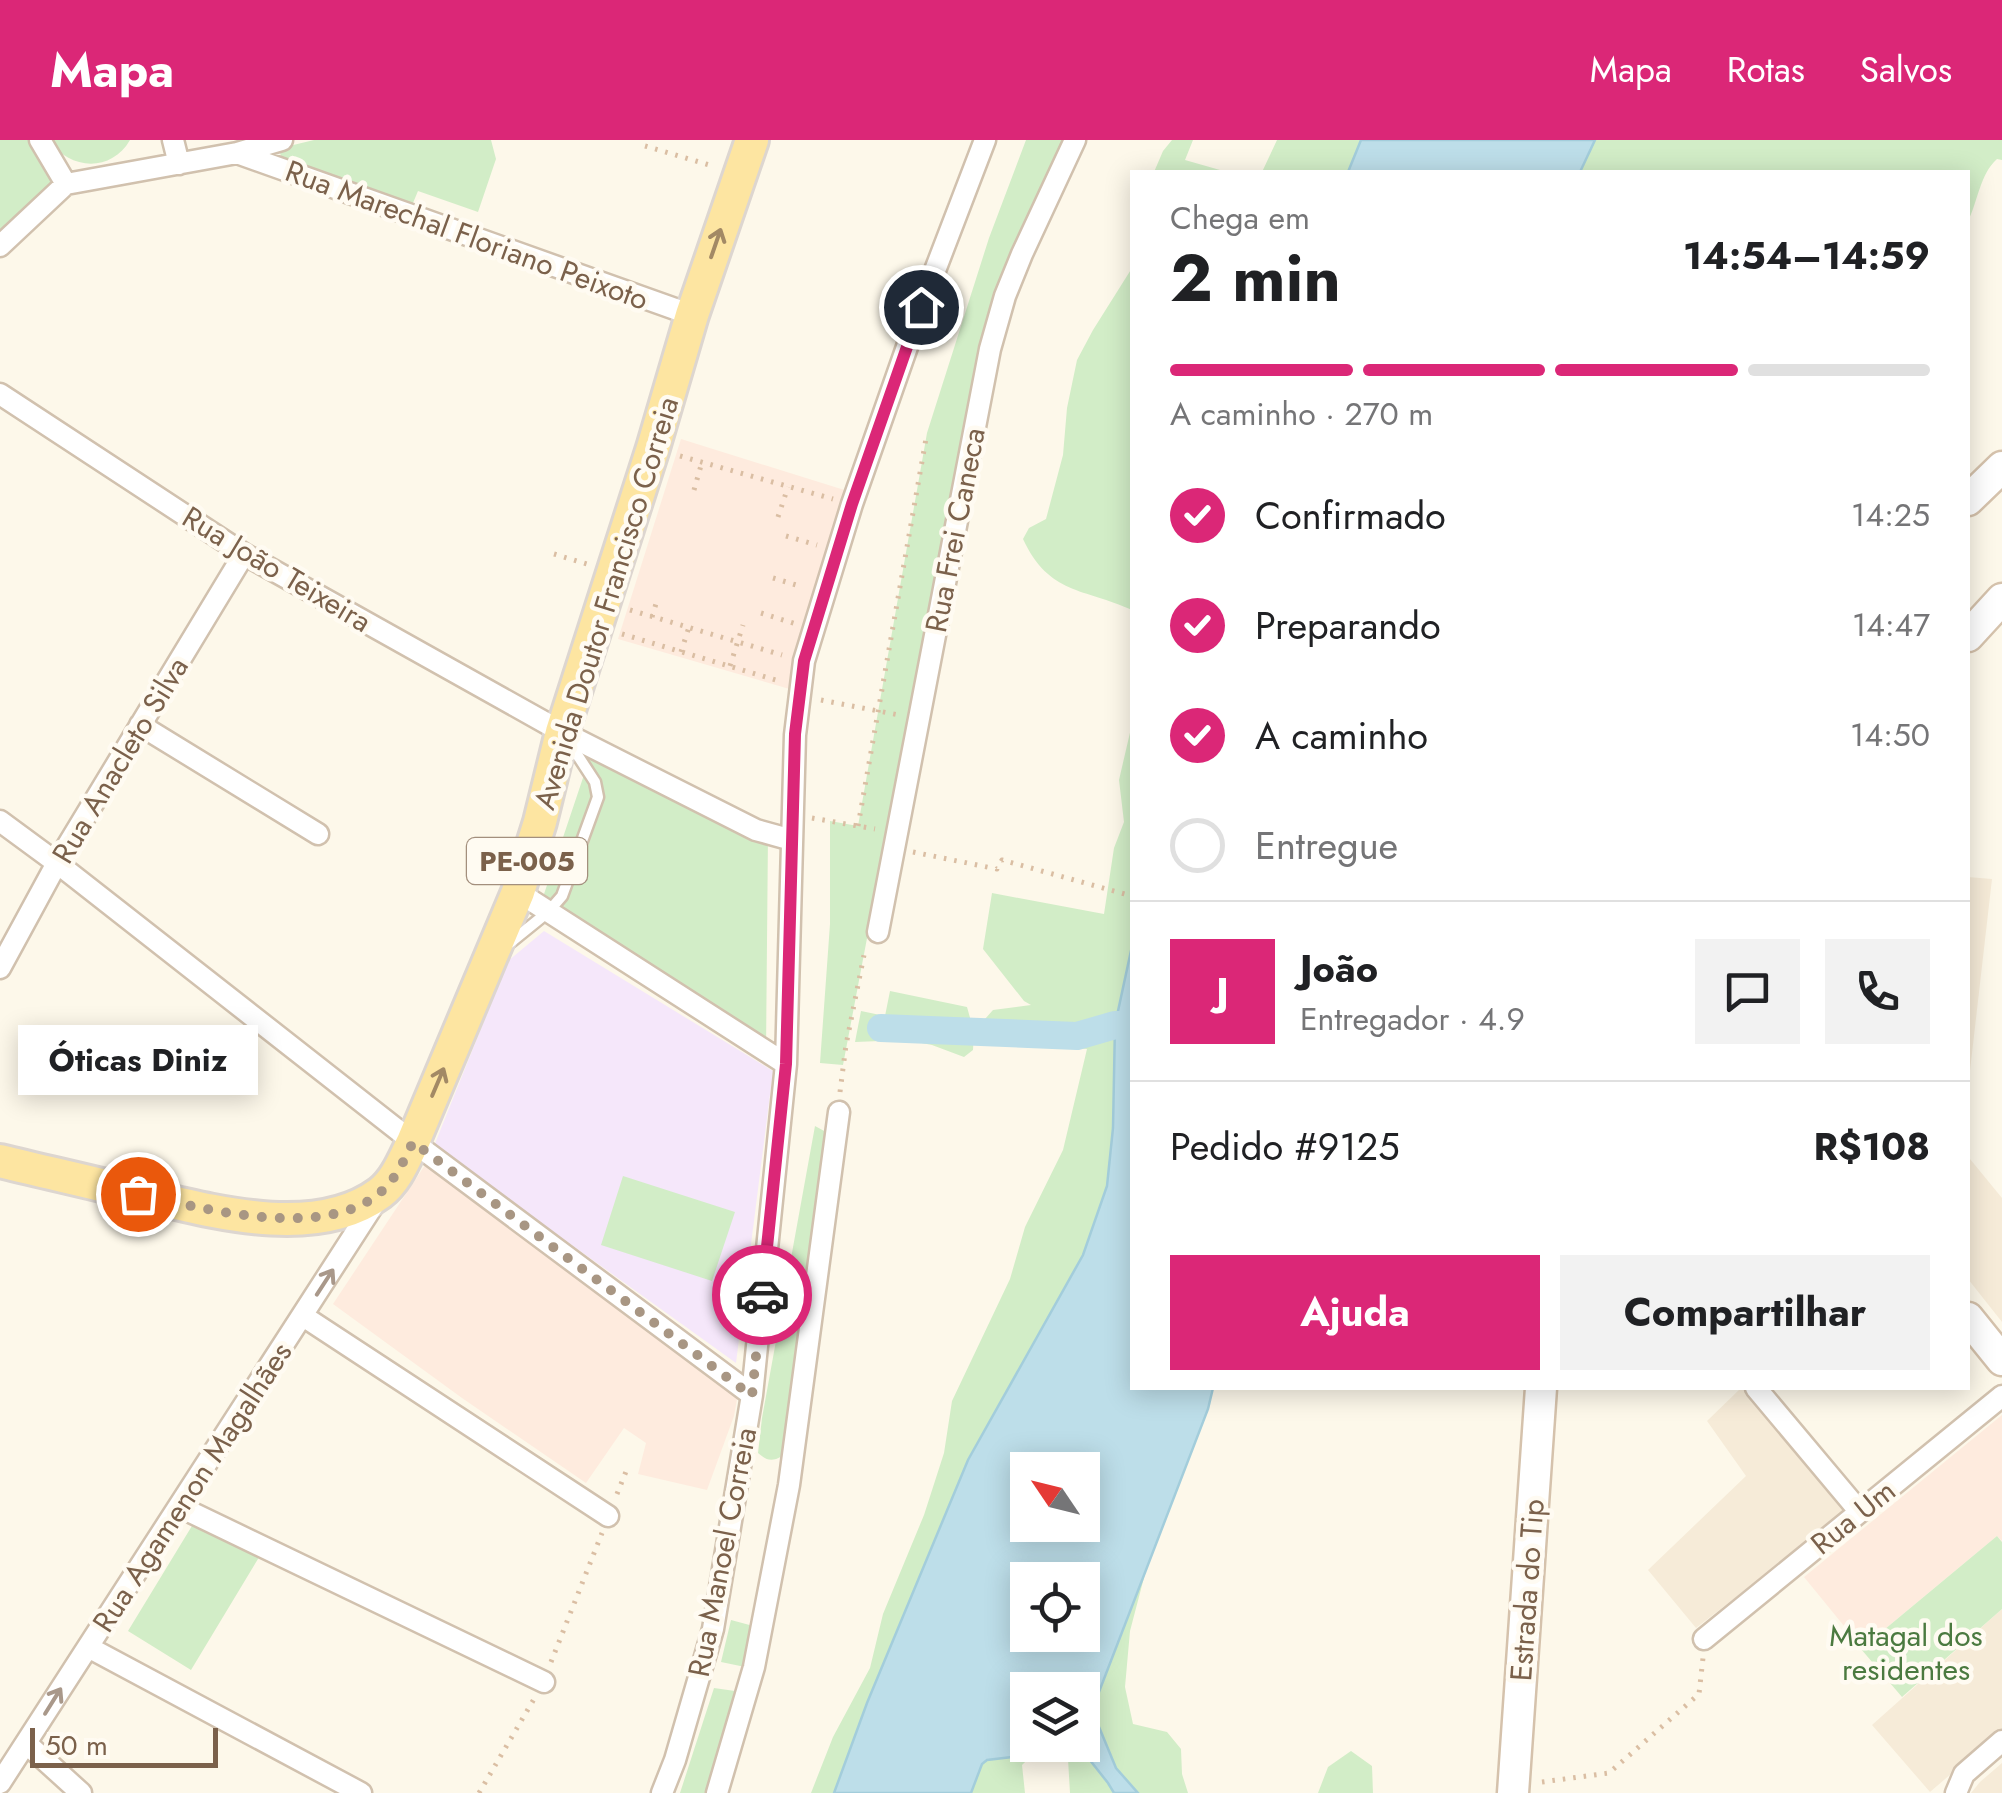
<!DOCTYPE html>
<html lang="pt">
<head>
<meta charset="utf-8">
<style>
  body { margin:0; font-family:Jost,sans-serif; background:#f2f2f2; color:#202124; height:100vh; display:flex; flex-direction:column; font-size:38px; white-space:nowrap }
  * { box-sizing:border-box; margin:0 }
  p { font-size:32px; color:#757577 }
  .icon { flex:none; width:55px; height:55px; fill:none; stroke:currentColor; stroke-width:2; stroke-linecap:round; stroke-linejoin:round }
  .map { position:relative; flex:1; overflow:hidden }
  .drawer { position:absolute; left:1130px; top:30px; width:840px; height:1220px; display:flex; flex-direction:column; background:#fff; border-radius:0px; box-shadow:0 5px 25px #0003 }
  .drawer>* { flex:none }
  .needle { width:65px; rotate:305deg }
  .controls { position:absolute; left:1010px; top:1312px; display:grid; gap:20px }
  .controls a { display:grid; place-items:center; width:90px; height:90px; border-radius:0px; background:#fff; box-shadow:0 5px 25px #0003; font-size:50px }
  .scale { position:absolute; left:30px; bottom:25px; width:188px; box-sizing:border-box; padding-left:10px; border:5px solid #7b614b; border-top:0; font-size:28px; line-height:35px; white-space:nowrap; color:#7b614b; -webkit-text-stroke:8px #fffbf2; paint-order:stroke }
  .pin { position:absolute; display:grid; place-items:center; width:85px; height:85px; color:#fff; margin:-42px; border:5px solid #fff; border-radius:50%; box-shadow:0 2px 10px #0007 }
  .courier { position:absolute; display:grid; place-items:center; width:100px; height:100px; margin:-50px; border:8px solid #db2777; border-radius:50%; background:#fff; color:#222; box-shadow:0 2px 12px #0007 }
  .bubble { position:absolute; height:70px; border-radius:0px; background:#fff; box-shadow:0 5px 25px #0003; font-size:32px; font-weight:700; line-height:70px; text-align:center }
  .summary em { font-style:normal; font-weight:700 }
  .summary div { display:flex; flex-direction:column-reverse }
  .summary { display:flex; align-items:center; justify-content:space-between; height:170px; padding:0 40px }
  h1 { font-size:65px; font-weight:700; line-height:75px }
  .bar { display:grid; grid-template-columns:repeat(4,1fr); gap:15px 10px; align-content:center; height:120px; padding:0 40px }
  .bar i { height:12px; border-radius:8px; background:#e0e0e0 }
  .bar .selected { background:#db2777 }
  .bar p { grid-column:span 4 }
  .line { display:flex; align-items:center; gap:25px; padding:0 40px; border-top:2px solid #e0e0e0 }
  .line div { flex:1 }
  .round { display:grid; place-items:center; flex:none; width:105px; height:105px; border-radius:0px; background:#f2f2f2 }
  ol { padding:0 40px; list-style:none }
  li { display:flex; align-items:center; gap:30px; height:110px }
  li p { margin-inline-start:auto }
  li .icon { padding:10px; border-radius:50%; background:#db2777; color:#fff; stroke-width:4 }
  li:last-child { color:#757577 }
  li i { width:55px; height:55px; border:5px solid #e0e0e0; border-radius:50% }
  .primary-button { display:flex; gap:20px; margin-top:auto; padding:20px 40px }
  .primary-button a { flex:1; height:115px; border-radius:0px; background:#db2777; color:#fff; font-size:40px; font-weight:700; line-height:115px; text-align:center }
  .primary-button a+a { background:#f2f2f2; color:#202124 }
  header { display:flex; align-items:center; gap:60px; box-sizing:border-box; height:140px; padding:0 50px; background:#db2777; color:#fff }
  header strong { font-size:48px }
  nav { display:flex; gap:55px; margin-inline-start:auto; font-size:35px }
  .map>svg:first-child { display:block }
  .residential { fill:#f6ebd8 }
  .commercial { fill:#feebde }
  .education { fill:#f5e7fa }
  .green { fill:#d2edc7 }
  .water { fill:#bddee9; stroke:#a3cddb; stroke-width:2.5; fill-rule:evenodd }
  .lines { fill:none; stroke-linecap:round; stroke-linejoin:round }
  .canal { stroke:#bddee9; stroke-width:28 }
  .lane-casing { stroke:#d1c1ae; stroke-width:15 }
  .street-casing { stroke:#d1c1ae; stroke-width:25 }
  .secondary-casing { stroke:#d5c2ac; stroke-width:35 }
  .primary-casing { stroke:#ddd6d0; stroke-width:38 }
  .path { stroke:#dabea3; stroke-width:5; stroke-dasharray:2.5 8; stroke-linecap:butt }
  .lane { stroke:#fff; stroke-width:10 }
  .street { stroke:#fff; stroke-width:20 }
  .secondary { stroke:#fff; stroke-width:30 }
  .primary { stroke:#fde5a1; stroke-width:32 }
  .oneway { stroke:#a28965 }
  .oneway2 { stroke:#a9988a }
  .done { stroke:#a89683; stroke-width:10; stroke-dasharray:0 18 }
  .route { stroke:#db2777; stroke-width:12 }
  .labels { text-anchor:middle; dominant-baseline:central; stroke-width:9; stroke-linejoin:round; paint-order:stroke }
  .shield { fill:#fffbf2; stroke:#a38f7d; stroke-width:2.5 }
  .shield-label { font-size:28px; font-weight:bold; fill:#7b614b }
  .street-label { font-size:30px; fill:#7b614b; stroke:#fffbf2 }
  .park-label { font-size:30px; fill:#4b7a40; stroke:#fffbf2 }
</style>
</head>
<body>
<header>
<strong>Mapa</strong>
<nav><a>Mapa</a><a>Rotas</a><a>Salvos</a></nav>
</header>
<div class="map">
<svg width="2002" height="1653" viewBox="0 0 2002 1653">
  <rect width="100%" height="100%" fill="#fdf8ea"/>
  <!-- residential -->
  <path class="residential" d="M 1968,737 L 1992,739 L 1968,948 Z
    M 1968,1007 L 1970,1019 L 2002,1058 L 2002,1182 L 1968,1139 Z
    M 1741,1248 L 1745,1248 L 1845,1373 L 1696,1488 L 1648,1430 L 1746,1336 L 1707,1281 Z
    M 2002,1469 L 2002,1590 L 1930,1652 L 1872,1585 Z
    M 2002,1623 L 2002,1653 L 1971,1653 L 1980,1642 Z"/>
  <!-- commercial -->
  <path class="commercial" d="M 681,299 L 854,353 L 793,550 L 618,499 Z
    M 427,1022 L 738,1254 L 734,1276 L 707,1350 L 638,1334 L 646,1303 L 624,1288 L 586,1343 L 462,1258 L 333,1164 Z
    M 2002,1275 L 2002,1401 L 1997,1396 L 1862,1508 L 1804,1437 Z"/>
  <!-- education -->
  <path class="education" d="M 544,791 L 773,931 L 736,1223 L 434,1006 L 508,821 Z"/>
  <!-- green -->
  <path class="green" d="M 0,0 L 31,0 L 57,43 L 0,95 Z
    M 49,0 L 130,0 C 111,33 69,30 49,0 Z
    M 314,0 L 491,0 L 496,19 L 478,72 L 418,51 L 410,70 L 282,19 L 280,13 L 285,7 Z
    M 1026,0 L 1072,0 L 995,166 L 872,793 L 868,793 L 843,925 L 820,923 L 830,784 L 830,681 L 858,686 L 927,293 L 989,98 Z
    M 1172,0 L 1193,0 L 1185,20 L 1227,32 L 1154,32 L 1163,11 Z
    M 1277,0 L 1361,0 L 1348,32 L 1262,32 Z
    M 1582,0 L 2002,0 L 2002,20 L 1997,19 C 1980,34 1978,61 1968,81 L 1968,32 L 1556,32 Z
    M 1132,128 L 1132,470 C 1084,448 1049,455 1023,399 L 1029,388 L 1046,379 L 1063,315 L 1067,268 L 1077,220 L 1093,190 Z
    M 1132,584 L 1132,806 L 1115,885 L 1113,988 L 1107,1046 L 1083,1115 L 968,1320 L 867,1563 L 834,1653 L 811,1653 L 833,1597 L 870,1528 L 883,1474 L 924,1375 L 944,1313 L 952,1261 L 1010,1139 L 1025,1087 L 1063,1010 L 1087,909 C 1052,906 1014,908 980,892 L 985,879 L 993,870 L 1031,865 L 1024,861 L 983,809 L 992,753 L 1104,774 L 1114,708 L 1124,682 L 1119,640 Z
    M 593,608 L 768,694 L 766,912 L 540,766 Z
    M 890,851 L 967,867 L 974,892 L 973,910 L 964,917 L 932,905 L 906,900 L 855,902 L 861,871 L 885,876 Z
    M 815,986 L 826,992 L 830,1001 L 782,1316 C 772,1322 767,1321 758,1313 L 762,1278 Z
    M 623,1036 L 735,1072 L 712,1141 L 601,1105 Z
    M 198,1376 L 261,1414 L 191,1530 L 128,1491 Z
    M 1997,1396 L 2002,1402 L 2002,1469 L 1902,1557 L 1861,1509 Z
    M 1146,1430 L 1130,1491 L 1125,1547 L 1133,1584 L 1167,1592 L 1181,1609 L 1182,1634 L 1188,1653 L 1138,1653 L 1116,1628 L 1092,1570 Z
    M 731,1480 L 757,1487 L 750,1528 L 721,1522 Z
    M 714,1548 L 742,1552 L 712,1653 L 680,1653 Z
    M 1027,1602 L 1028,1605 L 1043,1605 L 1041,1612 L 1028,1619 L 1022,1625 L 1025,1653 L 971,1653 L 982,1624 L 987,1620 L 1011,1617 Z
    M 1059,1605 L 1078,1605 L 1108,1643 L 1114,1653 L 1070,1653 L 1068,1619 Z
    M 1351,1611 L 1372,1626 L 1373,1653 L 1318,1653 L 1328,1627 Z"/>
  <!-- water -->
  <path class="water" d="M 1361,0 L 1595,0 L 1580,32 L 1348,32 Z
    M 1132,806 L 1132,1248 L 1213,1248 L 1208,1269 L 1092,1570 L 1116,1628 L 1138,1653 L 1114,1653 L 1108,1643 L 1078,1605 L 1082,1605 L 1082,1550 L 1028,1550 L 1027,1602 L 1012,1617 L 987,1620 L 982,1624 L 971,1653 L 834,1653 L 867,1563 L 968,1320 L 1083,1115 L 1107,1046 L 1113,988 L 1115,885 ZM 1082,1330 L 1082,1385 L 1028,1385 L 1028,1330 ZM 1028,1440 L 1082,1440 L 1082,1495 L 1028,1495 Z"/>
  <g class="lines">
    <!-- canal -->
    <path class="canal" d="M 881,888 L 1077,896 L 1115,885 L 1132,885"/>
    <defs>
      <path id="lane" d="M 506,806 L 548,772 L 562,756 L 598,657 L 595,642 L 567,599"/>
      <path id="street" d="M 40,0 L 66,44
        M 173,0 L 179,24
        M 237,13 L 282,0
        M 66,44 L 237,13 L 692,175
        M 0,106 L 66,44
        M 0,254 L 244,414 L 562,592 L 756,690 L 792,700
        M 140,585 L 318,694
        M 0,681 L 57,723 L 413,1002 L 752,1255
        M 518,752 L 786,924
        M 878,792 L 990,209 L 1005,156 L 1022,114 L 1075,0
        M 0,828 L 57,723 L 244,414
        M 303,1176 L 608,1376
        M 1756,1248 L 1860,1372
        M 180,1367 L 544,1542
        M 1704,1499 L 2002,1256
        M 88,1507 L 361,1653
        M 27,1604 L 81,1653
        M 0,1643 L 376,1061
        M 662,1653 L 675,1620 L 713,1489 L 752,1255 L 786,924 L 795,595 L 804,521 L 852,364 L 921,167 L 985,0
        M 717,1653 L 754,1527 L 789,1345 L 839,972
        M 1956,1653 L 1964,1634 L 2002,1601"/>
      <path id="secondary" d="M 1968,360 L 2002,327
        M 1968,496 L 2002,459
        M 1968,1178 L 2002,1220
        M 1513,1653 L 1541,1248"/>
      <path id="primary" d="M 0,1021 C 45,1032 90,1042 134,1053 C 207,1070 314,1102 380,1053 C 396,1041 404,1020 413,1002 L 518,752 L 540,682 L 562,592 L 653,308 L 692,175 L 752,0"/>
    </defs>
    <!-- lane casing -->
    <use href="#lane" class="lane-casing"/>
    <!-- street casing -->
    <use href="#street" class="street-casing"/>
    <!-- secondary casing -->
    <use href="#secondary" class="secondary-casing"/>
    <!-- primary casing -->
    <use href="#primary" class="primary-casing"/>
    <!-- path -->
    <path class="path" d="M 645,6 L 713,26
      M 680,316 L 833,359
      M 694,350 L 702,322
      M 778,377 L 788,347
      M 786,396 L 817,405
      M 554,414 L 590,425
      M 773,438 L 803,447
      M 630,470 L 782,515
      M 761,473 L 796,484
      M 652,477 L 658,457
      M 622,494 L 779,541
      M 681,512 L 689,487
      M 730,526 L 743,485
      M 821,560 L 899,575
      M 812,678 L 875,689
      M 858,686 L 927,293
      M 913,712 L 997,729 L 1002,720 L 1132,756
      M 840,952 L 846,905 L 865,810
      M 617,1354 L 627,1329
      M 551,1522 L 602,1393
      M 1542,1642 L 1609,1633 L 1699,1554 L 1703,1518
      M 479,1653 L 534,1559"/>
    <!-- lane -->
    <use href="#lane" class="lane"/>
    <!-- street -->
    <use href="#street" class="street"/>
    <!-- secondary -->
    <use href="#secondary" class="secondary"/>
    <!-- primary -->
    <use href="#primary" class="primary"/>
  </g>
  <!-- one-way arrows -->
  <defs><path id="oneway-shaft" d="M-6 0H5M1.5-3L5.5 0L1.5 3" fill="none" stroke-width="1.6" stroke-linecap="round" stroke-linejoin="round" transform="scale(2.5)"/></defs>
  <g class="oneway">
    <use href="#oneway-shaft" transform="translate(716 103) rotate(-71)"/>
    <use href="#oneway-shaft" transform="translate(438 942) rotate(-67)"/>
  </g>
  <g class="oneway2">
    <use href="#oneway-shaft" transform="translate(325 1142) rotate(-57)"/>
    <use href="#oneway-shaft" transform="translate(53 1561) rotate(-58)"/>
  </g>
  <g class="lines">
    <!-- done -->
    <path class="done" d="M 138,1054 C 204,1069 331,1103 385,1048 C 398,1035 405,1018 413,1002 L 752,1256 L 762,1155"/>
    <!-- route -->
    <path class="route" d="M 762,1155 L 786,924 L 795,594 L 804,521 L 852,364 L 921,167"/>
  </g>
  <g class="labels">
    <!-- shield labels -->
    <rect class="shield" x="467" y="698" width="120" height="46" rx="8"/>
    <g class="shield-label">
      <text x="527" y="721">PE-005</text>
    </g>
    <!-- street labels -->
    <g class="street-label">
      <text transform="translate(467 95) rotate(20)">Rua Marechal Floriano Peixoto</text>
      <text transform="translate(955 390) rotate(-79)">Rua Frei Caneca</text>
      <text transform="translate(277 429) rotate(31)">Rua João Teixeira</text>
      <text transform="translate(606 463) rotate(-73)">Avenida Doutor Francisco Correia</text>
      <text transform="translate(120 620) rotate(-59)">Rua Anacleto Silva</text>
      <text transform="translate(192 1347) rotate(-57)">Rua Agamenon Magalhães</text>
      <text transform="translate(1853 1377) rotate(-39)">Rua Um</text>
      <text transform="translate(722 1412) rotate(-79)">Rua Manoel Correia</text>
      <text transform="translate(1527 1450) rotate(-86)">Estrada do Tip</text>
    </g>
    <!-- park labels -->
    <g class="park-label">
      <text x="1906" y="1495">Matagal dos<tspan x="1906" dy="34">residentes</tspan></text>
    </g>
  </g>
</svg>
<div class="controls">
<a><svg class="needle" viewBox="-14 -14 28 28"><path d="M0-13l5 13h-10z" fill="#e53935"/><path d="M0 13l5-13h-10z" fill="#757577"/></svg></a>
<a><svg class="icon" aria-label="locate" viewBox="0 0 24 24"><circle cx="12" cy="12" r="6"/><path d="M12 2v4M12 18v4M2 12h4M18 12h4"/></svg></a>
<a><svg class="icon" aria-label="layers" viewBox="0 0 24 24"><path d="M12 4l9 5-9 5-9-5zM3 14l9 5 9-5"/></svg></a>
</div>
<div class="scale">50 m</div>
<div class="pin" style="left:138px;top:1054px;background:#ea580c"><svg class="icon" aria-label="bag" viewBox="0 0 24 24"><path d="M5 8h14l-1 12H6zM9 8a3 3 0 0 1 6 0"/></svg></div>
<div class="pin" style="left:921px;top:167px;background:#1f2937"><svg class="icon" aria-label="home" viewBox="0 0 24 24"><path d="M3 11l9-7 9 7M6 9v11h12V9"/></svg></div>
<div class="courier" style="left:762px;top:1155px"><svg class="icon" aria-label="car" viewBox="0 0 24 24"><path d="M5 17H2v-5l4-1 3-4h7l3 4 3 1v5h-3M9 17h6M6 11h13"/><circle cx="7" cy="17" r="2"/><circle cx="17" cy="17" r="2"/></svg></div>
<div class="bubble" style="left:18px;top:885px;width:240px">Óticas Diniz</div>
<section class="drawer">
<div class="summary"><div><h1>2 min</h1><p>Chega em</p></div><em>14:54–14:59</em></div>
<div class="bar"><i class="selected"></i><i class="selected"></i><i class="selected"></i><i></i><p>A caminho · 270 m</p></div>
<ol>
<li><svg class="icon" aria-label="check" viewBox="0 0 24 24"><path d="M5 12l5 5 9-10"/></svg>Confirmado<p>14:25</p></li>
<li><svg class="icon" aria-label="check" viewBox="0 0 24 24"><path d="M5 12l5 5 9-10"/></svg>Preparando<p>14:47</p></li>
<li><svg class="icon" aria-label="check" viewBox="0 0 24 24"><path d="M5 12l5 5 9-10"/></svg>A caminho<p>14:50</p></li>
<li><i></i>Entregue</li>
</ol>
<div class="line" style="height:180px"><b class="round" style="background:#db2777;color:#fff">J</b><div><b>João</b><p>Entregador · 4.9</p></div><a class="round"><svg class="icon" aria-label="chat" viewBox="0 0 24 24"><path d="M4 5h16v11H9l-5 4z"/></svg></a><a class="round"><svg class="icon" aria-label="phone" viewBox="0 0 24 24"><path d="M5 4h4l2 5-3 2q2 4 5 5l2-3 5 2v4C11 20 4 13 5 4z"/></svg></a></div>
<div class="line" style="height:130px"><div>Pedido #9125</div><b>R$108</b></div>
<div class="primary-button"><a>Ajuda</a><a>Compartilhar</a></div>
</section>
</div>
</body>
</html>
